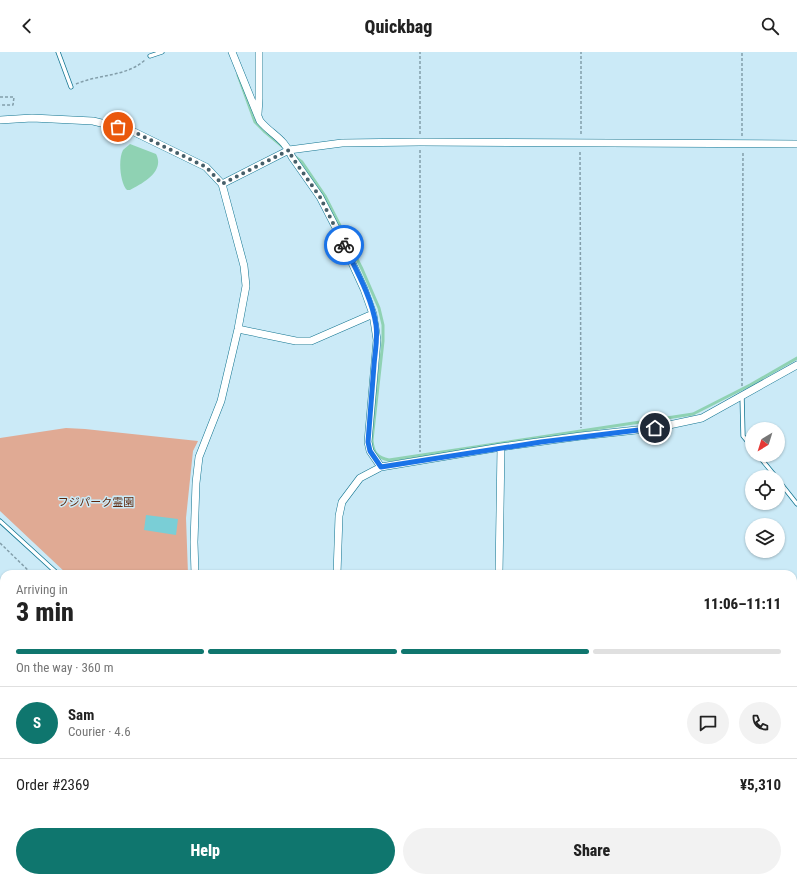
<!DOCTYPE html>
<html lang="en">
<head>
<meta charset="utf-8">
<style>
  body { margin:0; font-family:"Roboto Condensed","Noto Sans JP",sans-serif; background:#f2f2f2; color:#222; height:100vh; display:flex; flex-direction:column; font-size:15px; white-space:nowrap }
  * { box-sizing:border-box; margin:0 }
  p { font-size:13px; color:#767676 }
  .icon { flex:none; width:22px; height:22px; fill:none; stroke:currentColor; stroke-width:2; stroke-linecap:round; stroke-linejoin:round }
  .map { position:relative; flex:1; overflow:hidden }
  .sheet { position:absolute; left:0px; top:518px; width:797px; height:312px; display:flex; flex-direction:column; background:#fff; border-radius:12px 12px 0 0; box-shadow:0 1px 3px #0004 }
  .sheet>* { flex:none }
  .needle { width:26px; rotate:218deg }
  .tools { position:absolute; left:745px; top:370px; display:grid; gap:8px }
  .tools a { display:grid; place-items:center; width:40px; height:40px; border-radius:50%; background:#fff; box-shadow:0 1px 3px #0004; font-size:20px }
  .pin { position:absolute; display:grid; place-items:center; width:34px; height:34px; color:#fff; margin:-17px; border:2px solid #fff; border-radius:50%; box-shadow:0 1px 4px #0007 }
  .courier { position:absolute; display:grid; place-items:center; width:40px; height:40px; margin:-20px; border:3px solid #1a73e8; border-radius:50%; background:#fff; color:#222; box-shadow:0 1px 5px #0007 }
  .head em { font-style:normal; font-weight:800 }
  .head div { display:flex; flex-direction:column-reverse }
  .head { display:flex; align-items:center; justify-content:space-between; height:68px; padding:0 16px }
  h1 { font-size:26px; font-weight:800; line-height:30px }
  .bar { display:grid; grid-template-columns:repeat(4,1fr); gap:6px 4px; align-content:center; height:48px; padding:0 16px }
  .bar i { height:5px; border-radius:3px; background:#e0e0e0 }
  .bar .selected { background:#0f766e }
  .bar p { grid-column:span 4 }
  .line { display:flex; align-items:center; gap:10px; padding:0 16px; border-top:1px solid #e0e0e0 }
  .line div { flex:1 }
  .round { display:grid; place-items:center; flex:none; width:42px; height:42px; border-radius:21px; background:#f2f2f2 }
  .button { display:flex; gap:8px; margin-top:auto; padding:8px 16px }
  .button a { flex:1; height:46px; border-radius:24px; background:#0f766e; color:#fff; font-size:16px; font-weight:800; line-height:46px; text-align:center }
  .button a+a { background:#f2f2f2; color:#222 }
  header { display:flex; justify-content:space-between; align-items:center; height:52px; padding:0 16px; background:#fff; font-size:18px; font-weight:800 }
  .map>svg:first-child { display:block }
  .green { fill:#e0aa94 }
  .water { fill:#8fd2b3 }
  .lines { fill:none; stroke-linecap:round; stroke-linejoin:round }
  .stream { stroke:#8fd2b3; stroke-width:3 }
  .canal { stroke:#8fd2b3; stroke-width:10 }
  .building { fill:#7aced6 }
  .lane-casing { stroke:#117490; stroke-width:5 }
  .street-casing { stroke:#117490; stroke-width:8 }
  .primary-casing { stroke:#fff; stroke-width:14 }
  .path { stroke:#839eaa; stroke-width:1.5; stroke-dasharray:3 2; stroke-linecap:butt }
  .lane { stroke:#fff; stroke-width:3.5 }
  .street { stroke:#fff; stroke-width:7 }
  .primary { stroke:#cec771; stroke-width:12 }
  .done { stroke:#475f69; stroke-width:4; stroke-dasharray:0 7.2 }
  .route { stroke:#1a73e8; stroke-width:5 }
  .labels { text-anchor:middle; dominant-baseline:central; stroke-width:3; stroke-linejoin:round; paint-order:stroke }
  .park-label { font-size:11px; fill:#5e260a; stroke:#cbeaf7 }
</style>
</head>
<body>
<header><svg class="icon" aria-label="back" viewBox="0 0 24 24"><path d="M15 5l-7 7 7 7"/></svg>Quickbag<svg class="icon" aria-label="search" viewBox="0 0 24 24"><circle cx="10" cy="10" r="6"/><path d="M15 15l6 6"/></svg></header>
<div class="map">
<svg width="797" height="830" viewBox="0 0 797 830">
  <rect width="100%" height="100%" fill="#cbeaf7"/>
  <!-- green -->
  <path class="green" d="M 66,376 L 85,377 L 198,389 L 193,399 L 186,466 L 188,522 L 67,522 L 0,459 L 0,386 Z"/>
  <!-- water -->
  <path class="water" d="M 130,92 L 156,102 C 165,119 144,131 130,138 L 127,138 C 120,131 118,107 123,98 C 125,96 128,94 130,92 Z
    M 0,558 L 4,562 L 4,730 L 0,728 Z
    M 797,619 L 797,711 L 793,712 L 793,620 Z"/>
  <g class="lines">
    <!-- stream -->
    <path class="stream" d="M 238,23 L 255,70 L 264,79 L 282,94
      M 294,104 L 302,110 L 325,144 L 362,217 L 379,256 L 383,273 L 383,289 L 372,388 C 373,400 377,406 389,408 L 693,362 L 750,333 L 797,306"/>
    <!-- canal -->
    <path class="canal" d="M 792,830 L 797,827"/>
  </g>
  <!-- building -->
  <path class="building" d="M 146,463 L 178,467 L 176,483 L 144,478 Z
    M 0,791 L 2,791 L 2,830 L 0,830 Z
    M 62,826 L 75,826 L 75,830 L 62,830 Z
    M 78,826 L 99,826 L 99,828 L 102,828 L 102,830 L 79,830 Z
    M 622,826 L 647,826 L 648,828 L 645,829 L 646,830 L 623,830 Z"/>
  <g class="lines">
    <defs>
      <path id="lane" d="M 58,0 L 71,35
        M 150,4 L 162,0
        M 742,343 L 743,384 L 752,395
        M 758,403 L 776,425
        M 778,428 L 797,452
        M 0,469 L 58,522
        M 793,565 L 797,564"/>
      <path id="street" d="M 232,0 L 260,69 C 272,83 285,87 292,105 L 320,145 L 336,176 L 364,237 L 373,262 L 377,288 L 368,390 L 370,399 L 381,415
        M 258,62 L 259,47 L 259,0
        M 0,68 L 32,66 L 93,69 L 130,78 L 206,115 L 222,132 L 244,214 L 246,234 L 238,277 L 221,349 L 199,405 L 196,431 L 194,490 L 195,522
        M 222,132 L 289,98 L 342,91 L 420,90 L 797,92
        M 238,277 L 296,289 L 311,289 L 373,262
        M 337,522 L 339,464 L 342,450 L 360,426 L 381,415 L 501,395 L 581,384 L 655,376 L 702,366 L 797,313
        M 499,522 L 501,395
        M 0,781 L 4,783
        M 132,826 L 137,830"/>
      <path id="primary" d="M 793,762 L 797,761
        M 492,830 L 505,826"/>
    </defs>
    <!-- lane casing -->
    <use href="#lane" class="lane-casing"/>
    <!-- street casing -->
    <use href="#street" class="street-casing"/>
    <!-- primary casing -->
    <use href="#primary" class="primary-casing"/>
    <!-- path -->
    <path class="path" d="M 76,32 C 99,22 126,25 145,8
      M 0,45 L 14,45 L 13,53 L 0,53
      M 420,82 L 420,0
      M 581,82 L 581,0
      M 742,84 L 742,0
      M 420,98 L 420,400
      M 580,100 L 581,376
      M 742,334 L 743,100
      M 0,491 L 32,522
      M 793,584 L 797,583
      M 793,744 L 797,743
      M 0,763 L 4,765
      M 189,826 L 203,830
      M 413,830 L 427,826"/>
    <!-- lane -->
    <use href="#lane" class="lane"/>
    <!-- street -->
    <use href="#street" class="street"/>
    <!-- primary -->
    <use href="#primary" class="primary"/>
  </g>
  <g class="lines">
    <!-- done -->
    <path class="done" d="M 118,75 L 130,78 L 206,115 L 222,132 L 289,98 L 292,105 L 320,145 L 344,193"/>
    <!-- route -->
    <path class="route" d="M 344,193 C 356,218 372,246 376,273 C 378,287 375,299 374,313 C 372,338 370,364 368,390 L 370,399 L 381,415 L 541,390 L 655,376"/>
  </g>
  <g class="labels">
    <!-- park labels -->
    <g class="park-label">
      <text x="96" y="450">フジパーク霊園</text>
    </g>
  </g>
</svg>
<div class="tools">
<a><svg class="needle" viewBox="-14 -14 28 28"><path d="M0-13l5 13h-10z" fill="#e53935"/><path d="M0 13l5-13h-10z" fill="#767676"/></svg></a>
<a><svg class="icon" aria-label="locate" viewBox="0 0 24 24"><circle cx="12" cy="12" r="6"/><path d="M12 2v4M12 18v4M2 12h4M18 12h4"/></svg></a>
<a><svg class="icon" aria-label="layers" viewBox="0 0 24 24"><path d="M12 4l9 5-9 5-9-5zM3 14l9 5 9-5"/></svg></a>
</div>
<div class="pin" style="left:118px;top:75px;background:#ea580c"><svg class="icon" aria-label="bag" viewBox="0 0 24 24"><path d="M5 8h14l-1 12H6zM9 8a3 3 0 0 1 6 0"/></svg></div>
<div class="pin" style="left:655px;top:376px;background:#1f2937"><svg class="icon" aria-label="home" viewBox="0 0 24 24"><path d="M3 11l9-7 9 7M6 9v11h12V9"/></svg></div>
<div class="courier" style="left:344px;top:193px"><svg class="icon" aria-label="bike" viewBox="0 0 24 24"><circle cx="6" cy="16" r="4"/><circle cx="18" cy="16" r="4"/><path d="M6 16l4-8h5l3 8M10 8l3 8H6M13 5h3"/></svg></div>
<section class="sheet">
<div class="head"><div><h1>3 min</h1><p>Arriving in</p></div><em>11:06–11:11</em></div>
<div class="bar"><i class="selected"></i><i class="selected"></i><i class="selected"></i><i></i><p>On the way · 360 m</p></div>
<div class="line" style="height:72px"><b class="round" style="background:#0f766e;color:#fff">S</b><div><b>Sam</b><p>Courier · 4.6</p></div><a class="round"><svg class="icon" aria-label="chat" viewBox="0 0 24 24"><path d="M4 5h16v11H9l-5 4z"/></svg></a><a class="round"><svg class="icon" aria-label="phone" viewBox="0 0 24 24"><path d="M5 4h4l2 5-3 2q2 4 5 5l2-3 5 2v4C11 20 4 13 5 4z"/></svg></a></div>
<div class="line" style="height:52px"><div>Order #2369</div><b>¥5,310</b></div>
<div class="button"><a>Help</a><a>Share</a></div>
</section>
</div>
</body>
</html>
